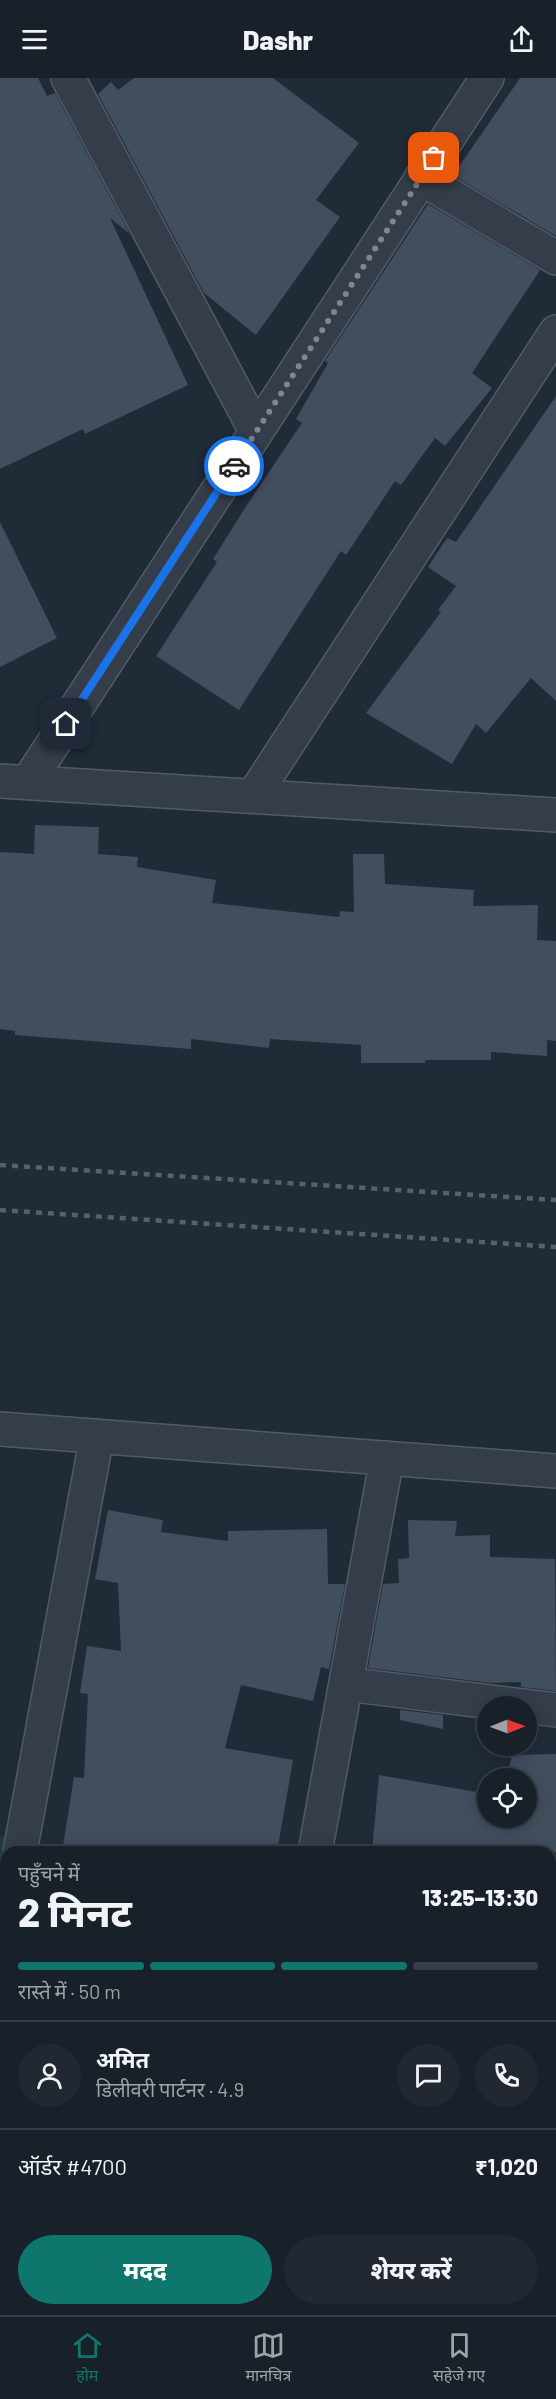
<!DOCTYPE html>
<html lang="hi">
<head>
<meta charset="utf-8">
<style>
  body { margin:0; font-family:Barlow,"Noto Sans Devanagari",sans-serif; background:#212832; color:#f1f3f6; height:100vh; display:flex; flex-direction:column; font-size:22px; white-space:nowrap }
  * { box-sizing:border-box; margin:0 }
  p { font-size:20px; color:#9fa3a8 }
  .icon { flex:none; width:33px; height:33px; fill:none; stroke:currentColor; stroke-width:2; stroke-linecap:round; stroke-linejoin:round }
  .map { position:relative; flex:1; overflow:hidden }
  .details { position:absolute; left:0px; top:1768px; width:556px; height:470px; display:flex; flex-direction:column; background:#18202a; border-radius:18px 18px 0 0; box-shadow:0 3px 15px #0003,0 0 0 2px #363e47 }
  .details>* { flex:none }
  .needle { width:39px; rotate:89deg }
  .tools { position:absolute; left:477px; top:1618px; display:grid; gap:12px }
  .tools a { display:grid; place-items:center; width:60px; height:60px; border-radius:50%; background:#18202a; box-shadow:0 3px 15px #0003,0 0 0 2px #363e47; font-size:30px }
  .pin { position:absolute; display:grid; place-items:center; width:51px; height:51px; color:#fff; margin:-26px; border-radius:12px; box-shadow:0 3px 9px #0006 }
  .courier { position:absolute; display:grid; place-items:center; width:60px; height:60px; margin:-30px; border:4px solid #1a73e8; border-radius:50%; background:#fff; color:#222; box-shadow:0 2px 8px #0007 }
  .summary em { font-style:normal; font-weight:800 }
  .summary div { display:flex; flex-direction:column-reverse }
  .summary { display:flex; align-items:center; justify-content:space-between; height:102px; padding:0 18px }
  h1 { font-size:39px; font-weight:800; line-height:45px }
  .bar { display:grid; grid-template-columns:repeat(4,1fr); gap:9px 6px; align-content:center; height:72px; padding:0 18px }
  .bar i { height:8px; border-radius:4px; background:#363e47 }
  .bar .active { background:#0f766e }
  .bar p { grid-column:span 4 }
  .line { display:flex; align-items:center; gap:15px; padding:0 18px; border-top:2px solid #363e47 }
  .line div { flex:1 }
  .round { display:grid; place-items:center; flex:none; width:63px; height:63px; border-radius:32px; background:#212832 }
  .button { display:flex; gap:12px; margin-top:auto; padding:12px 18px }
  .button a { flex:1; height:69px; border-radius:36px; background:#0f766e; color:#fff; font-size:24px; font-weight:800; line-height:69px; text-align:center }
  .button a+a { background:#212832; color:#f1f3f6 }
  header { display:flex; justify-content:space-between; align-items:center; height:78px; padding:0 18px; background:#18202a; font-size:27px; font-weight:800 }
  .tab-bar { display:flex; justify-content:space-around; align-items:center; height:84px; border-top:2px solid #363e47; background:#18202a; font-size:16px; color:#9fa3a8 }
  .tab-bar a { display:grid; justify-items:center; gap:3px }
  .tab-bar .active { color:#0f766e }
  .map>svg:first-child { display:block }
  .grass { fill:url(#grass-tufts) }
  .building { fill:#414e5e }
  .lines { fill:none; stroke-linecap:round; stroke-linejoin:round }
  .minor-casing { stroke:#515b66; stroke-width:36 }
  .minor { stroke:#343d49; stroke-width:33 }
  .rail { stroke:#566170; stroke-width:4.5; stroke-dasharray:6 6; stroke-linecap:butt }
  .done { stroke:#7c8794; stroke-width:6; stroke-dasharray:0 10.8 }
  .route { stroke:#1a73e8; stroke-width:8 }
</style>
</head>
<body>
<header><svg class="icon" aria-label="menu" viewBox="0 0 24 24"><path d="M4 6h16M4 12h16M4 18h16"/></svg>Dashr<svg class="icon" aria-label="share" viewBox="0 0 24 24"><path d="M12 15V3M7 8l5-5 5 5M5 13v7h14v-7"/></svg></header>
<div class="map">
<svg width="556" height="2237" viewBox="0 0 556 2237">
  <defs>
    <pattern id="grass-tufts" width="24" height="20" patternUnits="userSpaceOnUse" patternTransform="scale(1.5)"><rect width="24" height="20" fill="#23393b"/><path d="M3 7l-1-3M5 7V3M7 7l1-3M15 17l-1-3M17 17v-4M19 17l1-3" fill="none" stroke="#405456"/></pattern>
  </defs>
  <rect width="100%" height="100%" fill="#202b38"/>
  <!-- grass -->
  <path class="grass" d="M 0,1758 L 22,1762 L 6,1774 L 6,1852 L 0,1884 Z"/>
  <!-- building -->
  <path class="building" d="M 0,0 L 38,0 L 47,18 L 55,15 L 130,156 L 110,140 L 188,307 L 85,356 L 83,351 L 0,391 Z
    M 134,0 L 273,0 L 359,65 L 316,122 L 340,139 L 256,257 L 204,215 L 98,16 L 111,4 L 118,12 Z
    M 520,0 L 556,0 L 556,158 L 449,95 L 456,84 L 460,87 Z
    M 428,126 L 540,192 L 472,295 L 492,310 L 445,368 L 435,360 L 401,407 L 395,403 L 346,477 L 341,473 L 239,632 L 156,578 L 217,484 L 213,481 L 245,430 L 302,345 L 296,341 L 328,285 L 325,283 Z
    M 556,318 L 556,623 L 531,600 L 486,655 L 476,646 L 452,686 L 366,635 L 441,534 L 438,532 L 456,508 L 428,489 L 447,460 L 456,464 Z
    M 0,444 L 57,560 L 0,589 Z
    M 35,747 L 99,749 L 98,776 L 138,779 L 137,789 L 216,802 L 212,825 L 339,839 L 340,833 L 354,834 L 353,776 L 384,776 L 385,806 L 474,812 L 473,828 L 538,827 L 537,862 L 556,863 L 556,963 L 547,962 L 547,978 L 491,974 L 491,982 L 425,982 L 425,985 L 361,985 L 361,967 L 270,961 L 269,970 L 191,961 L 191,971 L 15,957 L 15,953 L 0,951 L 0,774 L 34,776 Z
    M 108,1432 L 163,1442 L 161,1454 L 228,1463 L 228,1453 L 327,1451 L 328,1506 L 345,1506 L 329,1591 L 321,1589 L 313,1623 L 241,1607 L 225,1670 L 293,1682 L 277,1774 L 62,1774 L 74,1699 L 84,1700 L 88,1616 L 80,1615 L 87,1568 L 121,1573 L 118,1505 L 95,1501 Z
    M 408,1442 L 457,1443 L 455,1458 L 490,1457 L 490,1479 L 555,1481 L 556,1613 L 521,1609 L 521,1604 L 491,1605 L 368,1590 L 383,1506 L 399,1505 L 398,1481 L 409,1480 Z
    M 400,1632 L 443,1637 L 443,1651 L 400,1642 Z
    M 556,1676 L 556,1774 L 372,1774 L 379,1697 L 488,1716 L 488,1740 L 526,1740 L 526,1701 L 507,1701 L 512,1677 Z"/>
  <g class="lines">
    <defs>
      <path id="minor" d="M 68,0 L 256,353
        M 421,100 L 556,180
        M 0,703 L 556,737
        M 28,704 L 487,0
        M 254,717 L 556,254
        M 0,1351 L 556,1393
        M 346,1606 L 556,1632
        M 20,1774 L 97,1358
        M 315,1774 L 387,1380
        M 0,1884 L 6,1852
        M 550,1887 L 556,1887
        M 0,2177 L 6,2178
        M 231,2237 L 232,2232"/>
    </defs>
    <!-- minor casing -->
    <use href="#minor" class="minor-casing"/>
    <!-- minor -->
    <use href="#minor" class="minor"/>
    <!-- rail -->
    <path class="rail" d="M 0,1087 L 556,1122
      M 0,1132 L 556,1169"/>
  </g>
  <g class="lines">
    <!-- done -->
    <path class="done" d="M 234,388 L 434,80"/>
    <!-- route -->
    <path class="route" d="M 66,646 L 234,388"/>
  </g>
</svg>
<div class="tools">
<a><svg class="needle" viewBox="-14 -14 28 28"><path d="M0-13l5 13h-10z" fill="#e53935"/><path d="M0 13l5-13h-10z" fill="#9fa3a8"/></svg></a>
<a><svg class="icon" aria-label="locate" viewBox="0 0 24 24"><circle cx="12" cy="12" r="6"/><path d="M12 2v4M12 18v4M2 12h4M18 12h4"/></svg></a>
</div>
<div class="pin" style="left:434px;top:80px;background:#ea580c"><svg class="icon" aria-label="bag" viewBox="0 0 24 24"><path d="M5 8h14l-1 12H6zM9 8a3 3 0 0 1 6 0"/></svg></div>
<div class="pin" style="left:66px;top:646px;background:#1f2937"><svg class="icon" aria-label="home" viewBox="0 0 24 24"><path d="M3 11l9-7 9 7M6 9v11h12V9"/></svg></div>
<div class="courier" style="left:234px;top:388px"><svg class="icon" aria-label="car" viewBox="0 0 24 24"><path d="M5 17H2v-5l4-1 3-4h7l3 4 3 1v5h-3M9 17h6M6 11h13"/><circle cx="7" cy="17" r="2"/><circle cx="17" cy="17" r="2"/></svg></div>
<section class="details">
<div class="summary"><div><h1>2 मिनट</h1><p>पहुँचने में</p></div><em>13:25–13:30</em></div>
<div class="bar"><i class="active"></i><i class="active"></i><i class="active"></i><i></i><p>रास्ते में · 50 m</p></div>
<div class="line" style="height:108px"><a class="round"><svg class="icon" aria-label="person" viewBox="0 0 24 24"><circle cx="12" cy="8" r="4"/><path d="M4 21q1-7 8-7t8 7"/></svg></a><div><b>अमित</b><p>डिलीवरी पार्टनर · 4.9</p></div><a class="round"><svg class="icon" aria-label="chat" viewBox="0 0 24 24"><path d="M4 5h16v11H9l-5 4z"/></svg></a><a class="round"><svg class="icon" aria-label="phone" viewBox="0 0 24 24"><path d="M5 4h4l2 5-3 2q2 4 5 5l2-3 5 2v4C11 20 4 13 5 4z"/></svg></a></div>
<div class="line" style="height:78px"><div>ऑर्डर #4700</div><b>₹1,020</b></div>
<div class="button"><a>मदद</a><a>शेयर करें</a></div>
</section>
</div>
<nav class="tab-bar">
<a class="active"><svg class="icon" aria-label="home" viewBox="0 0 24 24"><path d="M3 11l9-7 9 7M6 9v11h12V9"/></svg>होम</a>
<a><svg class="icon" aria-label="map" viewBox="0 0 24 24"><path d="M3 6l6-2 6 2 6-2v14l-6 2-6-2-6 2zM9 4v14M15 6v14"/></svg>मानचित्र</a>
<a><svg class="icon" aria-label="saved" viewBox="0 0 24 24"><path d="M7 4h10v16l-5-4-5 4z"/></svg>सहेजे गए</a>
</nav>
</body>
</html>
